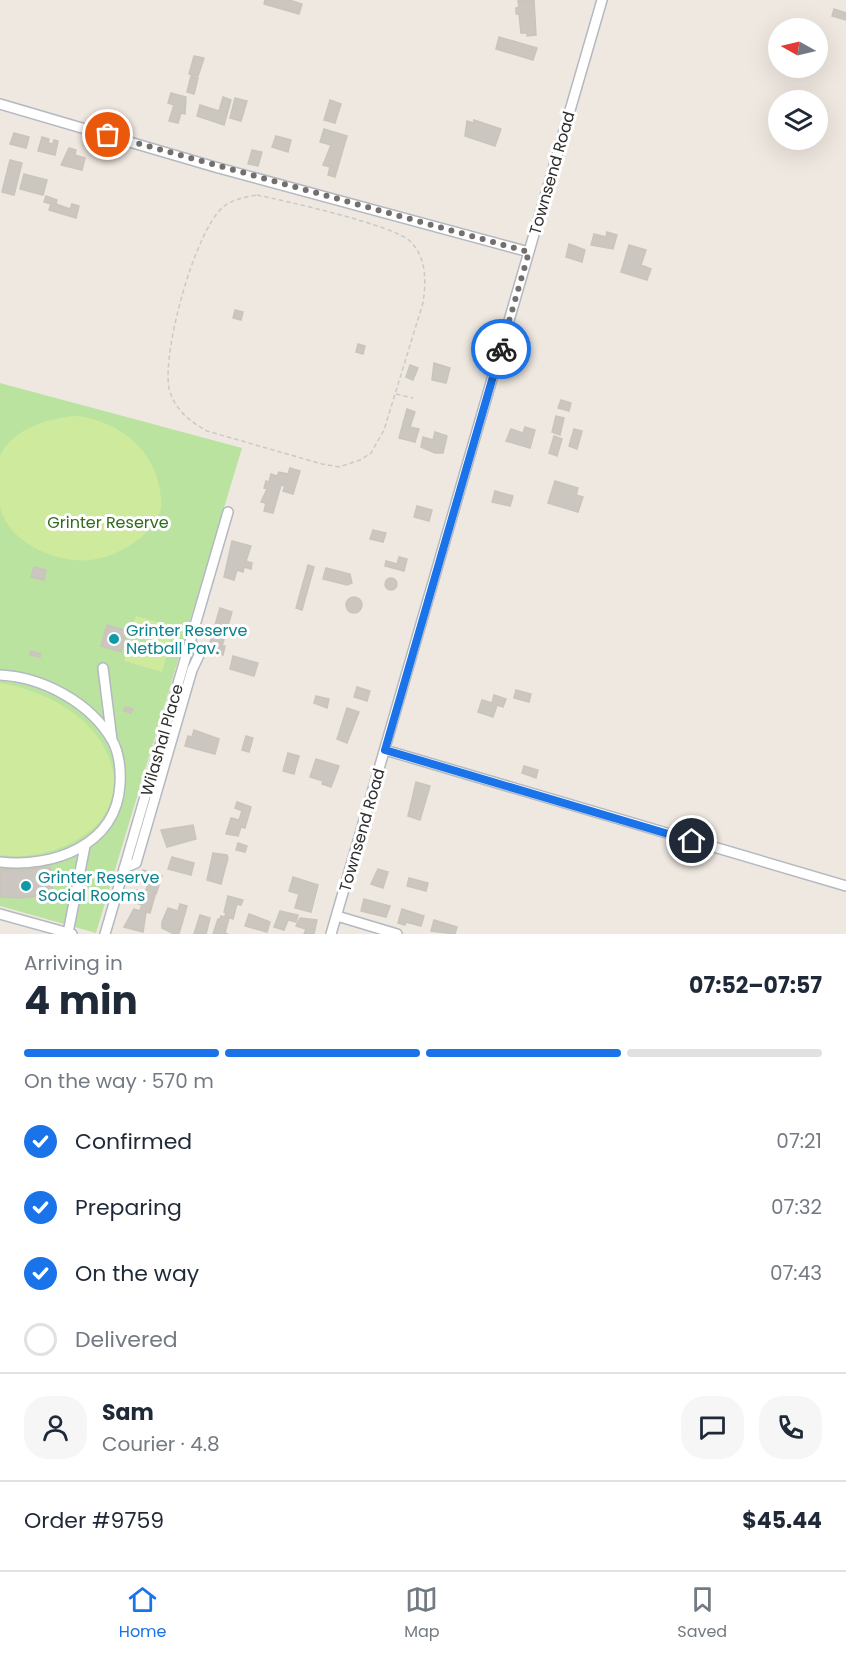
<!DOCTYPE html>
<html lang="en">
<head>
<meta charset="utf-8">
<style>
  body { margin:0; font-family:Poppins,sans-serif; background:#f6f6f7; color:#1f2937; height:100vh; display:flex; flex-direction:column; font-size:22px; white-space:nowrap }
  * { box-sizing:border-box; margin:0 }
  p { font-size:20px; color:#747a83 }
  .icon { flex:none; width:33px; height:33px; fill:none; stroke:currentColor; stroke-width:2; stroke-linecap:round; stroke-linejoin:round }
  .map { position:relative; height:934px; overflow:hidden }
  .sheet { display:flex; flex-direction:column; background:#fff; flex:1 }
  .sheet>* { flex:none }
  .needle { width:39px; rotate:278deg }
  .tools { position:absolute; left:768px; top:18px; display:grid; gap:12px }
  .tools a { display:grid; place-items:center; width:60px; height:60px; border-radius:50%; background:#fff; box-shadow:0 6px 24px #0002; font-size:30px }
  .pin { position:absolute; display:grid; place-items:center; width:51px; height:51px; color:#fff; margin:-26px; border:3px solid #fff; border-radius:50%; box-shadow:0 2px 6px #0007 }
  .courier { position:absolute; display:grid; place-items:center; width:60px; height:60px; margin:-30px; border:4px solid #1a73e8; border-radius:50%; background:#fff; color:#222; box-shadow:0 2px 8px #0007 }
  .headline em { font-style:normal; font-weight:700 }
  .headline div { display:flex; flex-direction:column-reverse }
  .headline { display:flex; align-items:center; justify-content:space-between; height:102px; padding:0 24px }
  h1 { font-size:39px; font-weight:700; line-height:45px }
  .bar { display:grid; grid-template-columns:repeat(4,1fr); gap:9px 6px; align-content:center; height:72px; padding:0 24px }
  .bar i { height:8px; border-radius:4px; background:#e0e1e3 }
  .bar .active { background:#1a73e8 }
  .bar p { grid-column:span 4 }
  .line { display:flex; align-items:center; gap:15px; padding:0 24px; border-top:2px solid #e0e1e3 }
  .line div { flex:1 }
  .round { display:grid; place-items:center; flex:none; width:63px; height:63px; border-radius:24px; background:#f6f6f7 }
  ol { padding:0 24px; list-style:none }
  li { display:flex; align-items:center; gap:18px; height:66px }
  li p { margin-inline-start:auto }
  li .icon { padding:6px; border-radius:50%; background:#1a73e8; color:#fff; stroke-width:4 }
  li:last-child { color:#747a83 }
  li i { width:33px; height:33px; border:3px solid #e0e1e3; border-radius:50% }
  .dock { display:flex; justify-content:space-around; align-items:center; height:84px; border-top:2px solid #e0e1e3; background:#fff; font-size:16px; color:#747a83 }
  .dock a { display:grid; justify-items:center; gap:3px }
  .dock .active { color:#1a73e8 }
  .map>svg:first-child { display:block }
  .green { fill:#bbe3a0 }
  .pitch { fill:#ceea9c }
  .building { fill:#cbc6bf; stroke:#cac4ba; stroke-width:1.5 }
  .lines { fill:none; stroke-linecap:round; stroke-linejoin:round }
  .minor-casing { stroke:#b4b8c0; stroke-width:12 }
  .path { stroke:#c9c9c9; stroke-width:1.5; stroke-dasharray:4.5 3; stroke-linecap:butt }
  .minor { stroke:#fff; stroke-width:9 }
  .done { stroke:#726f6d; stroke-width:6; stroke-dasharray:0 10.8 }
  .route { stroke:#1a73e8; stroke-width:8 }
  .culture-dot { fill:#0f9aa8; stroke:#fff; stroke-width:2 }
  .labels { text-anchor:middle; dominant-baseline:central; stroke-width:6; stroke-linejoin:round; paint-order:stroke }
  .street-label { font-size:16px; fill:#2e2e2e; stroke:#fff }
  .park-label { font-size:16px; fill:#336b1d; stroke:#fff }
  .culture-label { font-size:16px; fill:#0d838f; stroke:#fff; text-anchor:start }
</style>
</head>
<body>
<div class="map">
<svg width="846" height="934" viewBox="0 0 846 934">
  <rect width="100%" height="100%" fill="#efe8e1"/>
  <!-- green -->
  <path class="green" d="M 0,383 L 242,448 L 96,933 L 0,906 Z"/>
  <!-- pitch -->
  <path class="pitch" d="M 78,416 C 117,422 150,445 159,485 C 160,492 162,501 161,508 C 154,536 117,557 91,560 C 58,564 7,543 0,506 C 0,499 0,490 0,483 C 0,475 0,463 0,456 C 12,428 52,417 78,416 Z
    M 136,616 L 174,627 L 169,645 L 131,634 Z
    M 129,643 L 167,654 L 162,672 L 124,661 Z
    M 0,683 C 44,690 97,717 111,763 C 130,828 53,863 0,855 Z"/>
  <!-- building -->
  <path class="building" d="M 265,0 L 289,0 L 302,4 L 299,14 L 264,4 Z
    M 534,0 L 536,35 L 527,36 L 527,33 L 521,33 L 519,14 L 516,14 L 516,8 L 519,7 L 518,1 Z
    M 834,9 L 846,13 L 846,20 L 832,16 Z
    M 499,37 L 537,48 L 533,60 L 496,49 Z
    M 194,56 L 204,58 L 198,76 L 189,74 Z
    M 191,76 L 198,78 L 194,94 L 187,92 Z
    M 171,93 L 186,97 L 185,114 L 181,113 L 178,123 L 169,121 L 174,105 L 168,103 Z
    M 223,97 L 231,100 L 224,125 L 197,116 L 200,105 L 219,111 Z
    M 235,98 L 247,101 L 241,121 L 230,118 Z
    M 330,100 L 341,104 L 335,123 L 324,120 Z
    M 474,120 L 501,129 L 495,146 L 465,136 L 467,121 L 474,123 Z
    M 324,129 L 347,136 L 335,177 L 328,175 L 330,167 L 323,165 L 331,145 L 320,142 Z
    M 14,133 L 29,137 L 26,148 L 10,144 Z
    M 276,136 L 291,140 L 288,152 L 272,147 Z
    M 42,137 L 49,139 L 48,143 L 53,144 L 54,140 L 58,141 L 55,155 L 38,151 Z
    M 69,148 L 76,150 L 75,155 L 85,158 L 82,170 L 61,165 Z
    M 252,150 L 262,152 L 258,166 L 248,164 Z
    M 10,160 L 22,163 L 14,195 L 2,192 Z
    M 24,174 L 47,180 L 43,195 L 20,189 Z
    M 46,196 L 57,200 L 56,204 L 70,209 L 72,204 L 79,206 L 76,218 L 49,210 L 51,204 L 44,202 Z
    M 607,232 L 617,235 L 613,249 L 591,245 L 594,234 L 606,237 Z
    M 569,244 L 585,250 L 582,262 L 566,257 Z
    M 629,245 L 646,250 L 641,265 L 651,269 L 647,280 L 621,272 Z
    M 235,310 L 243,312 L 241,320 L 233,318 Z
    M 358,344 L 365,346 L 363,354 L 356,352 Z
    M 434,363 L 450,368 L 446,383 L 432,380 Z
    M 410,365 L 418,368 L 413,380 L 406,377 Z
    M 561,400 L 571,403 L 569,411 L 558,408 Z
    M 407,409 L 415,412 L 410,427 L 419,429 L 415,442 L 399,438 Z
    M 556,416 L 564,418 L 560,435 L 552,432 Z
    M 525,427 L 535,430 L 530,448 L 506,441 L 511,429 L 523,433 Z
    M 574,429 L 582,431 L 577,449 L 569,446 Z
    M 435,432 L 447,436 L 443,453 L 435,453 L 421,447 L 423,437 L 433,440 Z
    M 554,436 L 562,439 L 557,456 L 549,453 Z
    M 290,468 L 300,471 L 293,494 L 283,491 L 285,486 L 281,485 L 273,513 L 264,511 L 266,503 L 261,502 L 267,489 L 264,488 L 266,481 L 269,482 L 271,474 L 277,476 L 279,472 L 288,474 Z
    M 555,481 L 578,488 L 576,495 L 583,497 L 578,512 L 548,503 Z
    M 495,491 L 513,496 L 510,506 L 492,502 Z
    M 417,506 L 432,510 L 429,521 L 414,517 Z
    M 373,530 L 386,533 L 383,542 L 370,539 Z
    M 232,541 L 251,546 L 246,561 L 252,563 L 251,569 L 244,567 L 243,572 L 237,570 L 234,580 L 224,577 Z
    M 399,557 L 407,559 L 404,571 L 385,566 L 386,561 L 397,564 Z
    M 308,565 L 314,567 L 302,610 L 296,608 Z
    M 34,567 L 46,570 L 44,580 L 31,577 Z
    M 326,568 L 350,574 L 352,583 L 347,585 L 323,579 Z
    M385 584a6 6 0 1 1 12 0a6 6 0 1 1-12 0Z
    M346 605a8 8 0 1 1 16 0a8 8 0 1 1-16 0Z
    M 220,608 L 232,612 L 222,646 L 225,646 L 223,655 L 214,652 L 217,644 L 210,642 Z
    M 107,625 L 127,631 L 121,652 L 101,646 Z
    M 31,651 L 41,654 L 40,657 L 30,655 Z
    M 233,656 L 258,663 L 254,676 L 230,669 Z
    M 357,687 L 370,691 L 367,701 L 354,697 Z
    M 516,690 L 531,694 L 529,702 L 514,698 Z
    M 494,695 L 506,699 L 503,707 L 497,705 L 493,717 L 478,712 L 482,700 L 492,703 Z
    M 316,696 L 329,699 L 327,708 L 314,703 Z
    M 125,707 L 133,709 L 131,713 L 124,711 Z
    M 347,708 L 359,712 L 347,743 L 337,739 Z
    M 194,730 L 219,739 L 215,754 L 185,746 L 188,736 L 192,737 Z
    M 246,736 L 253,738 L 249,752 L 242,750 Z
    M 288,753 L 299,756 L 294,774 L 283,771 Z
    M 316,759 L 339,766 L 331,787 L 322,784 L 323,781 L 310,777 Z
    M 524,766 L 538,770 L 536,778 L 522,773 Z
    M 416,782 L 430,786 L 420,820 L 408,816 Z
    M 237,802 L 251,807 L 245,828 L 241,827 L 238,836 L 226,834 L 231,818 L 239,820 L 242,811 L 235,808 Z
    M 193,825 L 196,839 L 167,847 L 161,830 Z
    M 238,843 L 247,846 L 245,852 L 236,850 Z
    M 213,853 L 227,855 L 228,858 L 221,884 L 207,880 Z
    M 172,857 L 194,863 L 191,875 L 168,869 Z
    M 50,867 L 53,895 L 21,898 L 1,897 L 0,869 L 22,870 Z
    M 378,869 L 388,872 L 383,888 L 371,884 Z
    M 143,870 L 162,876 L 156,894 L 146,890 L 148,885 L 139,882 Z
    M 293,877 L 318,885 L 311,912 L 295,908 L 299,894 L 289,891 Z
    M 409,878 L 428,883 L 426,891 L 407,886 Z
    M 137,890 L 155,895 L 150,913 L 140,910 L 142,905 L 133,902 Z
    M 228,896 L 243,900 L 241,905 L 237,904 L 233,919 L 225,916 L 226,913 L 224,912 Z
    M 364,899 L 390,906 L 386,917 L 361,911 Z
    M 180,904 L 187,906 L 179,934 L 174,934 L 162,928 L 162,922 L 168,908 L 178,911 Z
    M 134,909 L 146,913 L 143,932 L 124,927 Z
    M 402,909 L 424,916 L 421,926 L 406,922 L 405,925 L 398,923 Z
    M 280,911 L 298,915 L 296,922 L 288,920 L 284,930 L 274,927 Z
    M 249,914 L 270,922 L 267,932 L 245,926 Z
    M 200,915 L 210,918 L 206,934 L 194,934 Z
    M 221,916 L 229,918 L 225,933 L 228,934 L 213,934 L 218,919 L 220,919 Z
    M 300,918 L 317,920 L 314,934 L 304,934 L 306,929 L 296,926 Z
    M 434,920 L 457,927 L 455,934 L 431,931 Z"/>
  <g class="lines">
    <defs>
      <path id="minor" d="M 0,104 L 215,167 L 529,252
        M 103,668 L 112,740
        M 0,675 C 42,677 90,702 112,740 C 119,752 121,770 120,784 C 117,846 52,868 0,862
        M 385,750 L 846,886
        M 124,868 L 136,863 L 192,670 L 200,653 L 190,642
        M 0,914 L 72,934
        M 337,916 L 397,934
        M 68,933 L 85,846
        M 105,934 L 228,512
        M 331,934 L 602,0"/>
    </defs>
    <!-- minor casing -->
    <use href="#minor" class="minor-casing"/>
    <!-- path -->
    <path class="path" d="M 257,195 C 285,201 395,225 411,242 C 427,259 426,282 423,303 L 384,430 L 371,453 L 360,460 L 339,467 L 322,464 L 207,431 C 189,421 174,409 169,388 C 162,351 195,231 223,207 C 233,199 245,197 257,195 Z
      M 396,394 L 413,398"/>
    <!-- minor -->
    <use href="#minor" class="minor"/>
  </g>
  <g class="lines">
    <!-- done -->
    <path class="done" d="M 108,135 L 529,252 L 501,349"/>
    <!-- route -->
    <path class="route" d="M 501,349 L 385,750 L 692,841"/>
  </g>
  <!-- markers -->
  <g class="culture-dot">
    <circle cx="114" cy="639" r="6"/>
    <circle cx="26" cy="886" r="6"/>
  </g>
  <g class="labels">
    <!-- street labels -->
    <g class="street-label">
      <text transform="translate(552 173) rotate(-74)">Townsend Road</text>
      <text transform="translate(162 740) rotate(-74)">Wilashal Place</text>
      <text transform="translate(362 830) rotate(-74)">Townsend Road</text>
    </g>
    <!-- park labels -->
    <g class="park-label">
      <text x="108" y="522">Grinter Reserve</text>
    </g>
    <!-- culture labels -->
    <g class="culture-label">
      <text x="126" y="630">Grinter Reserve<tspan x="126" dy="18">Netball Pav.</tspan></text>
      <text x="38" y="877">Grinter Reserve<tspan x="38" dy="18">Social Rooms</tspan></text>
    </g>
  </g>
</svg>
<div class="tools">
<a><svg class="needle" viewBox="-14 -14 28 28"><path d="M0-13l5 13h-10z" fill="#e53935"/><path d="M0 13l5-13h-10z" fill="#747a83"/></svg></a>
<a><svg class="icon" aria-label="layers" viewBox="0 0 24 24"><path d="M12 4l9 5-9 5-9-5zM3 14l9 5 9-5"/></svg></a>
</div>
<div class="pin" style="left:108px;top:135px;background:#ea580c"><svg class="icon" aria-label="bag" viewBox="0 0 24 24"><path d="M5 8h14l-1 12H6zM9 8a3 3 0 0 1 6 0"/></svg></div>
<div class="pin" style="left:692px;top:841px;background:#1f2937"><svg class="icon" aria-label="home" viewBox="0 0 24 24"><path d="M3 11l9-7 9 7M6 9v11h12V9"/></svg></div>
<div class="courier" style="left:501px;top:349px"><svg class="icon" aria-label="bike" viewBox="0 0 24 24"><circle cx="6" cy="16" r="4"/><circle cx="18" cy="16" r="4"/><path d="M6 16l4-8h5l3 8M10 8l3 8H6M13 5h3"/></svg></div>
</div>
<section class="sheet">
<div class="headline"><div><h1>4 min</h1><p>Arriving in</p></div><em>07:52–07:57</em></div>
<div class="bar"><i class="active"></i><i class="active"></i><i class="active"></i><i></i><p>On the way · 570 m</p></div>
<ol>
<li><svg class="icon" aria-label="check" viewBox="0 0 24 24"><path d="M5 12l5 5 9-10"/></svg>Confirmed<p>07:21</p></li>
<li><svg class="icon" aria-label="check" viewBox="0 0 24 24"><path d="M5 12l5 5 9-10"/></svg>Preparing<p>07:32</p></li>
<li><svg class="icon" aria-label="check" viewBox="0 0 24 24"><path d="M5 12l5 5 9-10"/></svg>On the way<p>07:43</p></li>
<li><i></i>Delivered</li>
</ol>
<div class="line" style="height:108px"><a class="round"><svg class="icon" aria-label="person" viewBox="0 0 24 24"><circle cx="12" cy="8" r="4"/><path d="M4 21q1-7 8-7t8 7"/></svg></a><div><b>Sam</b><p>Courier · 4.8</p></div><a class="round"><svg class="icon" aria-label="chat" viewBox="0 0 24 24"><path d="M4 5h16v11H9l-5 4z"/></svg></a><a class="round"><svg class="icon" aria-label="phone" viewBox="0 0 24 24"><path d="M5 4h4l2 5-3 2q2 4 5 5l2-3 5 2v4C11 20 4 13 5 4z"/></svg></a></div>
<div class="line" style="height:78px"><div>Order #9759</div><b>$45.44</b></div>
</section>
<nav class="dock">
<a class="active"><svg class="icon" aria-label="home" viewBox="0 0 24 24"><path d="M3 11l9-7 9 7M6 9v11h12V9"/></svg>Home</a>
<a><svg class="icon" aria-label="map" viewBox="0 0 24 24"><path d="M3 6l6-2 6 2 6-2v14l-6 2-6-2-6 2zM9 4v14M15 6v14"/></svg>Map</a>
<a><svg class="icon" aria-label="saved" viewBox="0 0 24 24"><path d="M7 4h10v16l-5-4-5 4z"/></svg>Saved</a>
</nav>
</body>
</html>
